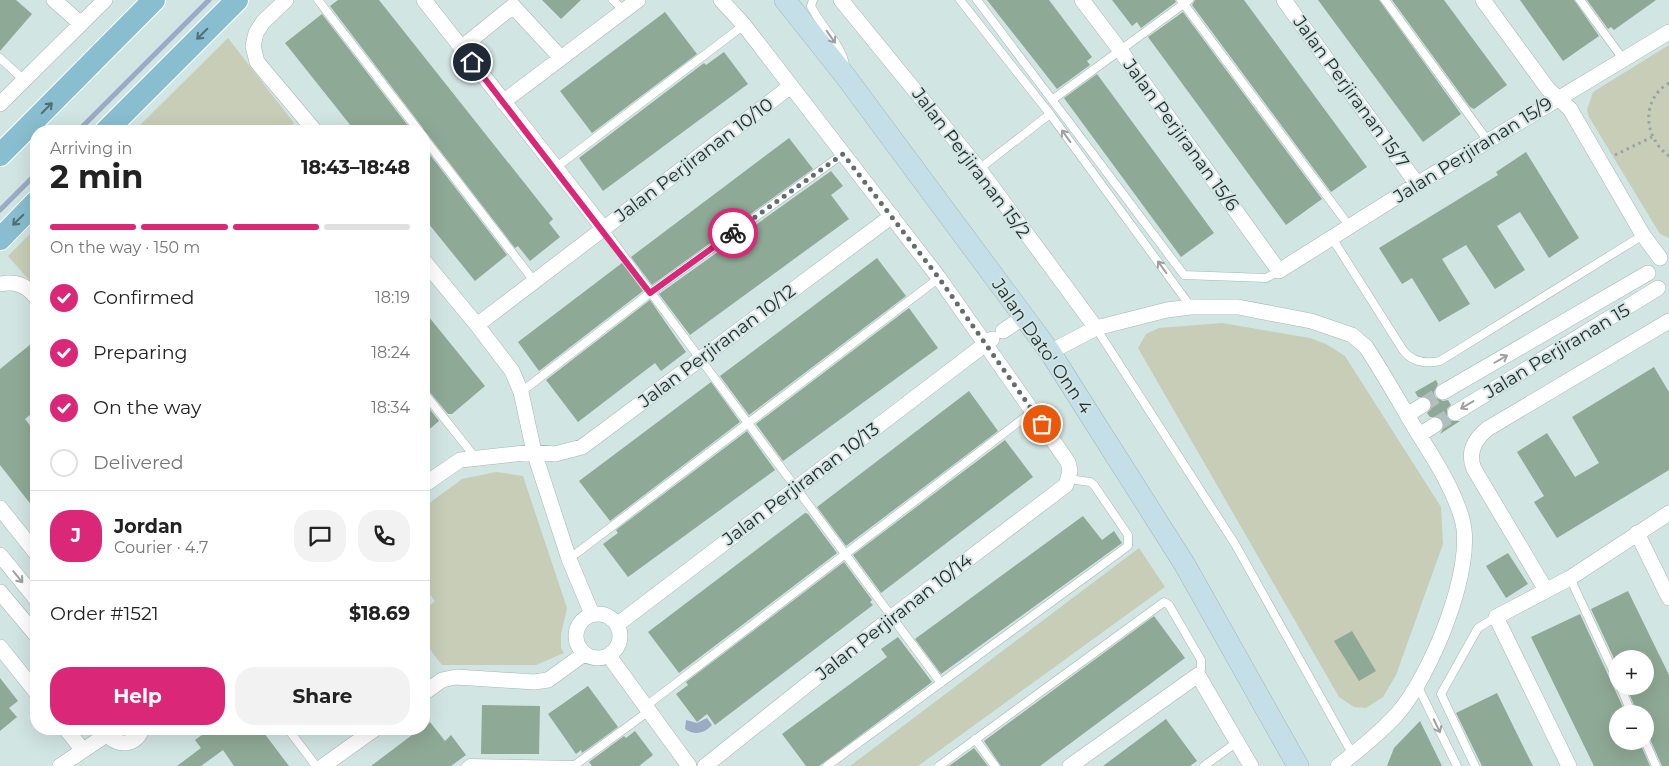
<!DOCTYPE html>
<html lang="en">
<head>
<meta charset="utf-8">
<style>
  body { margin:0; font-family:Montserrat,sans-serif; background:#f2f2f2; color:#222; height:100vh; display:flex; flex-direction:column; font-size:19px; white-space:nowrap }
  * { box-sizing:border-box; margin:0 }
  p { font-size:16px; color:#767676 }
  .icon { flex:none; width:28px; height:28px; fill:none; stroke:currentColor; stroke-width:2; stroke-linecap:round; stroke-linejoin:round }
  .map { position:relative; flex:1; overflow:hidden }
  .sheet { position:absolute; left:30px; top:125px; width:400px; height:610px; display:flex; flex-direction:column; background:#fff; border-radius:20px; box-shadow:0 5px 20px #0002 }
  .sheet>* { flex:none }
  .tools { position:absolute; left:1609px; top:650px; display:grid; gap:10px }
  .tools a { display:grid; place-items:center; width:45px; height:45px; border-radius:50%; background:#fff; box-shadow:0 5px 20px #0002; font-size:25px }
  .pin { position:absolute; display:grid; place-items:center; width:42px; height:42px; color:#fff; margin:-21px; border:2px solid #fff; border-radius:50%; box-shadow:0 1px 5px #0007 }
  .courier { position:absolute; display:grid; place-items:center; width:50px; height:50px; margin:-25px; border:4px solid #db2777; border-radius:50%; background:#fff; color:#222; box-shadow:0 1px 6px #0007 }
  .headline em { font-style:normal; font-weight:700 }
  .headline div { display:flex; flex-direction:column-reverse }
  .headline { display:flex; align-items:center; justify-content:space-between; height:85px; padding:0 20px }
  h1 { font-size:32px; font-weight:700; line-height:38px }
  .bar { display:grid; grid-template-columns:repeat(4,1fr); gap:8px 5px; align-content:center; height:60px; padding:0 20px }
  .bar i { height:6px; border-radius:4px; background:#e0e0e0 }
  .bar .active { background:#db2777 }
  .bar p { grid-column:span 4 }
  .line { display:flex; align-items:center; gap:12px; padding:0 20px; border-top:1px solid #e0e0e0 }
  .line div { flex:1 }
  .round { display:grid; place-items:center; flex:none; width:52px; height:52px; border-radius:20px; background:#f2f2f2 }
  ol { padding:0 20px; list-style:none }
  li { display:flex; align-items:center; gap:15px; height:55px }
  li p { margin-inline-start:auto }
  li .icon { padding:5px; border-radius:50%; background:#db2777; color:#fff; stroke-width:4 }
  li:last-child { color:#767676 }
  li i { width:28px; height:28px; border:2px solid #e0e0e0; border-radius:50% }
  .cta { display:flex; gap:10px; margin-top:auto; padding:10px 20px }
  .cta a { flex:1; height:58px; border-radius:20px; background:#db2777; color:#fff; font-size:20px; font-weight:700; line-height:58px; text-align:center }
  .cta a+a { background:#f2f2f2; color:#222 }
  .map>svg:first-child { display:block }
  .green { fill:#c8cdb7 }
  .water { fill:#9aabc5 }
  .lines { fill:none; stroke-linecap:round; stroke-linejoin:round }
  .stream { stroke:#9aabc5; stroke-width:5 }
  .building { fill:#8ea995 }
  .minor-tunnel { stroke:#afc0bf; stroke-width:15; stroke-dasharray:15 8; stroke-linecap:butt }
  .service-casing { stroke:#a4b7b4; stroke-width:9 }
  .minor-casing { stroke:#a4b7b4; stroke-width:16 }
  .secondary-casing { stroke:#a4b7b4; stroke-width:22 }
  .primary-casing { stroke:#fff; stroke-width:24 }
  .path { stroke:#96a5a4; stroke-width:3; stroke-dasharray:2.5 4; stroke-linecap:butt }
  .service { stroke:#fff; stroke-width:8 }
  .minor { stroke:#fff; stroke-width:15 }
  .secondary { stroke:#c4dfe7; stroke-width:21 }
  .primary { stroke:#88becf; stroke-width:22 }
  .oneway { stroke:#536f76 }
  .oneway2 { stroke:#9ea1a0 }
  .done { stroke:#626e6d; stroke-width:5; stroke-dasharray:0 9 }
  .route { stroke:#db2777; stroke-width:6 }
  .labels { text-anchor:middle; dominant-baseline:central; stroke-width:4; stroke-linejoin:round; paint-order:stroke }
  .street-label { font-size:18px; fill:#272e2d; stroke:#d1e5e3 }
</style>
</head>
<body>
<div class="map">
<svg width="1669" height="766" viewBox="0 0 1669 766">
  <rect width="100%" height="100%" fill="#d1e5e3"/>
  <!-- green -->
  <path class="green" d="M 228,38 L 294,123 L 285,131 L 134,131 Z
    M 1669,45 L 1669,238 L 1660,234 L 1589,117 L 1587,110 L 1593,92 Z
    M 36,228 L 36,288 L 8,256 Z
    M 1222,323 L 1310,338 L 1326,344 L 1345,356 L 1441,507 L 1443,544 L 1396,675 L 1383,697 L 1366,708 L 1354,707 L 1339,697 L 1138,348 L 1146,334 L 1159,328 Z
    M 496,472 L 523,476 L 567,608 L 561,634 L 561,648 L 564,653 L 536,665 L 442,665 L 424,642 L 424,610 L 435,601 L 424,587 L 424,507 L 462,479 Z
    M 1139,548 L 1165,587 L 918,766 L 850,766 Z"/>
  <!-- water -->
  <path class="water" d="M 707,718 L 712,725 C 705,733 695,736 685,729 L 686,720 L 697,723 Z"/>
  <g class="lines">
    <!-- stream -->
    <path class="stream" d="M 78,131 L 209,0
      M 0,210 L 36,174"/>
  </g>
  <!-- building -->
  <path class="building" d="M 0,0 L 16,0 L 32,14 L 0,51 Z
    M 338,0 L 379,0 L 553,219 L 549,223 L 560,237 L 530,261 L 518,246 L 515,248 L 428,135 L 424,132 L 423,128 L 330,6 Z
    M 542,0 L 581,0 L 561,19 Z
    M 987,0 L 1049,0 L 1092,57 L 1087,61 L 1090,65 L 1057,89 Z
    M 1112,0 L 1175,0 L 1176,2 L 1141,28 L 1137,22 L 1132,26 Z
    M 1195,0 L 1244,0 L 1367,167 L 1331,192 L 1192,5 Z
    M 1318,0 L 1379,0 L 1461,114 L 1423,142 Z
    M 1392,0 L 1444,0 L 1507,85 L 1474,109 L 1470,107 Z
    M 1520,0 L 1574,0 L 1599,36 L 1563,61 Z
    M 1587,0 L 1656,0 L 1614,30 L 1611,27 L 1608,29 Z
    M 665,12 L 697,54 L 592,133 L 560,91 Z
    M 1183,12 L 1322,199 L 1286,225 L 1148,37 Z
    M 322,14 L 412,131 L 355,131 L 285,43 Z
    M 724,52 L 748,84 L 603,191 L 579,158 L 704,63 L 706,65 Z
    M 1097,74 L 1214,233 L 1181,257 L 1064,98 Z
    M 789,138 L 813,169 L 652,285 L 631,257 Z
    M 424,147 L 507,255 L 475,281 L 424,218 Z
    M 1526,152 L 1579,238 L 1549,258 L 1520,212 L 1497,226 L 1525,270 L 1495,289 L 1466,245 L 1442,259 L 1470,304 L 1439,322 L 1412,278 L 1402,284 L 1379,248 L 1498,175 L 1496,172 Z
    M 831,171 L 843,186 L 831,195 L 849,219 L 690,335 L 659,294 Z
    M 877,258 L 906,296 L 749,415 L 720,376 Z
    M 622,263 L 643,291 L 539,371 L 518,342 Z
    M 650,300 L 686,352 L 661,371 L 655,363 L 578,422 L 546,380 Z
    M 909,308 L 938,348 L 783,461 L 756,424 Z
    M 424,311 L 485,386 L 452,414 L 448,414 L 428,390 L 424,387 Z
    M 36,340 L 36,410 L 25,419 L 36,433 L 36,511 L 0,465 L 0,369 Z
    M 1654,367 L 1669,392 L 1669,470 L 1557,538 L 1534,502 L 1544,496 L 1517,452 L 1547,433 L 1575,477 L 1599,463 L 1572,417 Z
    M 1436,380 L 1438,384 L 1434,392 L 1435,397 L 1443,401 L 1448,400 L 1451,405 L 1447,409 L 1447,417 L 1451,421 L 1460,421 L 1440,434 L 1443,429 L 1443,420 L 1439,417 L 1430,417 L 1427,413 L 1431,409 L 1431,400 L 1427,397 L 1418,397 L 1415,392 Z
    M 711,382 L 740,422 L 610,521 L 579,481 Z
    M 969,391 L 998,431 L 846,546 L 817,507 Z
    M 424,402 L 439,421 L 424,434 Z
    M 747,431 L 775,470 L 628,577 L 603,544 L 618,533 L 616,530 Z
    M 1005,440 L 1033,477 L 881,593 L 853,555 Z
    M 805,513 L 808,514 L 837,553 L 679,673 L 648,632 Z
    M 1083,516 L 1102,540 L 1114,531 L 1122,543 L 941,674 L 915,639 Z
    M 1508,553 L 1528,584 L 1506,598 L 1486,566 Z
    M 844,562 L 872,600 L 870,602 L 873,605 L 715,725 L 707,714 L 697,722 L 676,694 L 688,685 L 686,682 Z
    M 1628,591 L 1669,675 L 1669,766 L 1662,766 L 1650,739 L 1645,735 L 1645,714 L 1638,714 L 1626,686 L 1645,686 L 1645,659 L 1618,659 L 1618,667 L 1591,609 Z
    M 1580,614 L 1626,714 L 1618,714 L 1618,741 L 1639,741 L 1650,766 L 1594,766 L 1531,637 Z
    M 1154,616 L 1185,658 L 1040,766 L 1001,766 L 984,741 Z
    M 1352,631 L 1376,671 L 1359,681 L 1334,641 Z
    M 898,637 L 932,682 L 819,766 L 806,766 L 782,734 L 887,657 L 881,649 Z
    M 0,678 L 18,701 L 9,708 L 17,717 L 0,731 Z
    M 588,686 L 618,727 L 582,753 L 581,750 L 576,754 L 548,714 Z
    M 1497,693 L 1521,742 L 1533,766 L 1482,766 L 1456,713 Z
    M 482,705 L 540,706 L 539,754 L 481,754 Z
    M 1166,719 L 1197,761 L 1190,766 L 1103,766 Z
    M 1420,721 L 1442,766 L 1387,766 L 1394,748 Z
    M 430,722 L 445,741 L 451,735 L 466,755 L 451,766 L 371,766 L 420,729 L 424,729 Z
    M 210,729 L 261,729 L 289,766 L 234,766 L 223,750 L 201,766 L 177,766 L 201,748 L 195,740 Z
    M 635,731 L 653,755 L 639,766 L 592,766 L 589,762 L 624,736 L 626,738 Z
    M 974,748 L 988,766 L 949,766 L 970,751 Z"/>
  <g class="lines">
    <!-- minor-tunnel -->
    <path class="minor-tunnel" d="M 1423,405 L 1443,392
      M 1435,425 L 1455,413"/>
    <defs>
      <path id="service" d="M 318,0 L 419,131
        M 613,0 L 624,11
        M 813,0 L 811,6 C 820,26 841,43 845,65
        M 960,0 L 1050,114 L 1191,307
        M 977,0 L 1184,275 L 1266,278 L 1279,271
        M 1181,0 L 1350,227
        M 1385,0 L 1488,141
        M 1580,0 L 1623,59
        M 0,58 L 24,80
        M 1052,100 L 1189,0
        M 424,138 L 534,281
        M 554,169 L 744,25
        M 979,169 L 1050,114
        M 603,228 L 941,683
        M 1332,238 L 1403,350 C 1412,362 1426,364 1440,361 L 1643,235
        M 1096,328 L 1235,544 L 1353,755
        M 521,392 L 650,293 L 843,154
        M 424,393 L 475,457
        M 569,559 L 939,278
        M 1570,578 L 1618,681
        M 1620,686 L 1632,714
        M 1418,687 L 1457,766
        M 646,706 L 1033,411
        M 288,729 L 316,766
        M 975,739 L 995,766
        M 1645,741 L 1656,766
        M 466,766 L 470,763 L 575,765 L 649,711
        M 827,766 L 1128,546 L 1128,535 L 1094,485 L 1090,482 L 1069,479
        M 939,766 L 1164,602 L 1169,605 L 1201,660 L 1201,669 L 1198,675
        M 1204,766 L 1237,742
        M 1475,766 L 1441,694 L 1478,628 L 1496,617"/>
      <path id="minor" d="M 54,0 L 81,24
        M 286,0 L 263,22 L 256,33 L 253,46 L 257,62 L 315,131
        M 424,0 L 603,228
        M 841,0 L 979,169 L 1096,328
        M 1082,0 L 1120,50 L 1279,271 L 1417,184 L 1669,32
        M 1284,0 L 1417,184
        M 1483,0 L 1548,89 L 1570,109 L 1643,235 L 1660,258
        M 461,48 L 513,6 L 561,58
        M 503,102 L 638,0
        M 0,104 L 105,0
        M 424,261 L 477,325 L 512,371 L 521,392 L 534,452 L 569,559 L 592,614
        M 0,284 C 16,281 26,285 36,297
        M 477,325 L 791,86
        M 1003,331 L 1024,317
        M 1050,352 L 1096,328 L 1167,310 L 1191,307 L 1238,307 L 1311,321 L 1352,335 L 1366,347 C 1385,376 1401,405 1419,435 C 1436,462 1453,488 1462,519 C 1476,568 1430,676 1398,713 C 1380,733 1359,750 1338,766
        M 1443,392 L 1648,273
        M 1455,413 L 1658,288
        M 1407,415 L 1423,405
        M 1419,435 L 1435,425
        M 424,485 L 460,460 L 534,452 L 555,454 L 582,447 L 892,216
        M 0,508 L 36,553
        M 1637,533 L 1669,598
        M 0,555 L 36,599
        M 1546,590 L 1474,469 C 1467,452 1475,439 1487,429 L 1669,321
        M 0,592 L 36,635
        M576 636a22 22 0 1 1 44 0a22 22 0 1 1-44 0Z
        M 618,624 L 992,339
        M 0,647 L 36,692
        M 609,656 L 689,766
        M 424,693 L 442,680 L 456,677 L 534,682 L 548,680 L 584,654
        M 66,729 L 82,749
        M 103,729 C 112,746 135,749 142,729
        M 60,766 L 106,735
        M 323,766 L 375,729
        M 705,766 L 892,617 L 1066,485 L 1070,471 L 1068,462 L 939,278 L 744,25 L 721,0
        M 1070,766 L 1198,675 L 1251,766
        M 1569,766 L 1496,617 L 1570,578 L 1669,513"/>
      <path id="secondary" d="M 785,0 L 846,77 L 1050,352 L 1185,565 L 1298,766"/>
      <path id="primary" d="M 106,131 L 237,0
        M 0,155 L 154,0
        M 0,239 L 36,202"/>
    </defs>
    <!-- service casing -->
    <use href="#service" class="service-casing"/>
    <!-- minor casing -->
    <use href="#minor" class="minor-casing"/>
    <!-- secondary casing -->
    <use href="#secondary" class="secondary-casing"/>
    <!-- primary casing -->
    <use href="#primary" class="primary-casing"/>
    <!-- path -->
    <path class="path" d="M 1669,83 C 1640,100 1644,138 1669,156
      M 1615,155 L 1652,137"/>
    <!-- service -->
    <use href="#service" class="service"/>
    <!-- minor -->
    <use href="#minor" class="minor"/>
    <!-- secondary -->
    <use href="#secondary" class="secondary"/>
    <!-- primary -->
    <use href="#primary" class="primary"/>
  </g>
  <!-- one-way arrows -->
  <defs><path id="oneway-shaft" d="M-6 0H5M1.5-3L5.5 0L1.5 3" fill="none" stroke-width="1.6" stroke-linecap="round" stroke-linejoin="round" transform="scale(1.25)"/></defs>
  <g class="oneway">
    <use href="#oneway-shaft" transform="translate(202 34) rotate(135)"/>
    <use href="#oneway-shaft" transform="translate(47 108) rotate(-45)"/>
    <use href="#oneway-shaft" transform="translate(18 220) rotate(135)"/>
  </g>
  <g class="oneway2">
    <use href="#oneway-shaft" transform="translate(831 37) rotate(55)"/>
    <use href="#oneway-shaft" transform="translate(1066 136) rotate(-126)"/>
    <use href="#oneway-shaft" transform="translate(1162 267) rotate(-126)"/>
    <use href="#oneway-shaft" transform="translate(1501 359) rotate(-30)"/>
    <use href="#oneway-shaft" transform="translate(1467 405) rotate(149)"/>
    <use href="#oneway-shaft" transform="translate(18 577) rotate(51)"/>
    <use href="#oneway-shaft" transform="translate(1437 726) rotate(64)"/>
  </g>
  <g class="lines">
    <!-- done -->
    <path class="done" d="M 733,233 L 843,154 L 939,278 L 1042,424"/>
    <!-- route -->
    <path class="route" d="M 472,62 L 650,293 L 733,233"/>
  </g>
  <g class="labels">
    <!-- street labels -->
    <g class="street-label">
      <text transform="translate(1351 92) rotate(54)">Jalan Perjiranan 15/7</text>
      <text transform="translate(1181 135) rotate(54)">Jalan Perjiranan 15/6</text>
      <text transform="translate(1473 150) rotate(-32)">Jalan Perjiranan 15/9</text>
      <text transform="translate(694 160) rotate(-37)">Jalan Perjiranan 10/10</text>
      <text transform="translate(971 163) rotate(53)">Jalan Perjiranan 15/2</text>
      <text transform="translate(717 346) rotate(-37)">Jalan Perjiranan 10/12</text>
      <text transform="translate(1042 346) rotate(55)">Jalan Dato' Onn 4</text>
      <text transform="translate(1557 351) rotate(-31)">Jalan Perjiranan 15</text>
      <text transform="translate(801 484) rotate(-37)">Jalan Perjiranan 10/13</text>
      <text transform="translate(894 617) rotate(-38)">Jalan Perjiranan 10/14</text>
    </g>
  </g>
</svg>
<div class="tools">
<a>+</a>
<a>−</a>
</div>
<div class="pin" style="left:1042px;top:424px;background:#ea580c"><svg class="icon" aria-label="bag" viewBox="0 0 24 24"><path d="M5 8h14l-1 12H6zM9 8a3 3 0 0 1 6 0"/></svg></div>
<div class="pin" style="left:472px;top:62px;background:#1f2937"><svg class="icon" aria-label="home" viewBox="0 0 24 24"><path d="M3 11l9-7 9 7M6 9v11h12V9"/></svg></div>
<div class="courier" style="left:733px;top:233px"><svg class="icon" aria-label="bike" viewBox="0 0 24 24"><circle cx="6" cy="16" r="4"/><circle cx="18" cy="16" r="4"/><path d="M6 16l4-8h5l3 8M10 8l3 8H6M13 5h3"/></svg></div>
<section class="sheet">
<div class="headline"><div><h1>2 min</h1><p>Arriving in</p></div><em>18:43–18:48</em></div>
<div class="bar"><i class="active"></i><i class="active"></i><i class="active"></i><i></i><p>On the way · 150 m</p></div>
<ol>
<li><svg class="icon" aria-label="check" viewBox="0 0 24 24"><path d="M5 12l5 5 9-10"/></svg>Confirmed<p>18:19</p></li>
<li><svg class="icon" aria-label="check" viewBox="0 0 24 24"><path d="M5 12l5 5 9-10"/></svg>Preparing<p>18:24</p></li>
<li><svg class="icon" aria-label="check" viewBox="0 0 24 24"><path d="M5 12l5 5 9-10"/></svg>On the way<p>18:34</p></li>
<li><i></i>Delivered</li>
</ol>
<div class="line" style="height:90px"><b class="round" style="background:#db2777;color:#fff">J</b><div><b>Jordan</b><p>Courier · 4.7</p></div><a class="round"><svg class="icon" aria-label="chat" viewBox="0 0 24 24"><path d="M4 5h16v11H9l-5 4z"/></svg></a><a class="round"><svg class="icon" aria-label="phone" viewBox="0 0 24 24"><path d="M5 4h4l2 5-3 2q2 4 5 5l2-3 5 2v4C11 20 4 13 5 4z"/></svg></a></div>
<div class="line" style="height:65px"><div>Order #1521</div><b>$18.69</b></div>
<div class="cta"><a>Help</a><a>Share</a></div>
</section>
</div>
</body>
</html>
